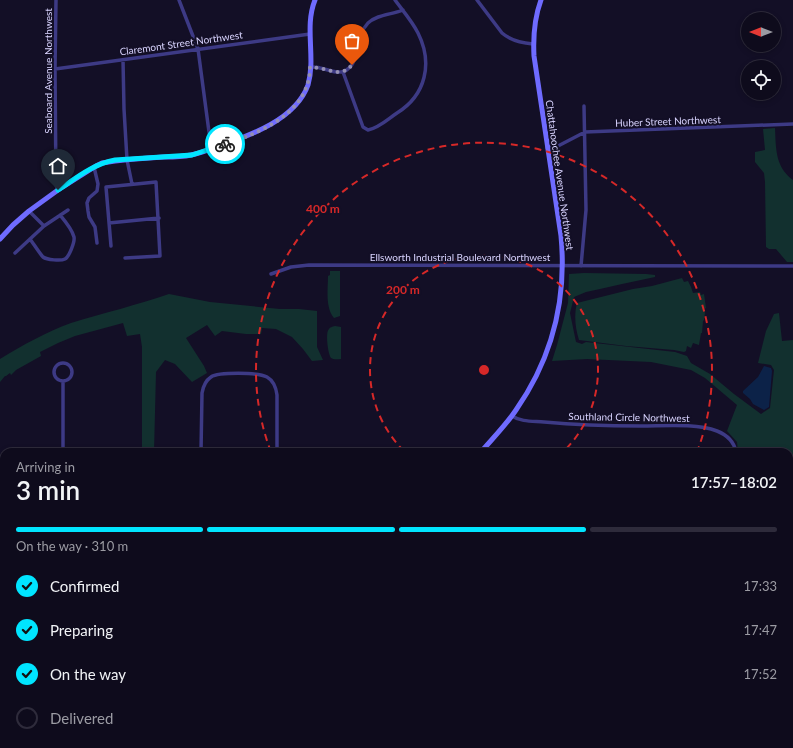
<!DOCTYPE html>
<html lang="en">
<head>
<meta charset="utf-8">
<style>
  body { margin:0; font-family:Lato,sans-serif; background:#171425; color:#f1f3f6; height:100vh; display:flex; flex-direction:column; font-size:15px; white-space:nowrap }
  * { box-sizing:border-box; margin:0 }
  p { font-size:13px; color:#9b9ba3 }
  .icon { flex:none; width:22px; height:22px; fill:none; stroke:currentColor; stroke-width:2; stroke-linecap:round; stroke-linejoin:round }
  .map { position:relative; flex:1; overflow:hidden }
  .details { position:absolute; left:0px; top:448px; width:793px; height:300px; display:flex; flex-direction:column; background:#0e0b1c; border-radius:12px 12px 0 0; box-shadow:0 2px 6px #0003,0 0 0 1px #2e2b3b }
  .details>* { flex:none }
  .needle { width:26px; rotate:270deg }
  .buttons { position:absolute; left:741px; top:12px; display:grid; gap:8px }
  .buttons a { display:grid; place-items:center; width:40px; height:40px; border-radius:50%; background:#0e0b1c; box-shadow:0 2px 6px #0003,0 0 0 1px #2e2b3b; font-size:20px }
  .pin { position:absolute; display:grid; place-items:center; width:34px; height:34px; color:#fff; margin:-41px -17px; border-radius:50% 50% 50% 0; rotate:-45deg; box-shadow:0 0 4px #0007 }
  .pin .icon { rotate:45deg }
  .courier { position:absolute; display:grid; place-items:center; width:40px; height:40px; margin:-20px; border:3px solid #00e5ff; border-radius:50%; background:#fff; color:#222; box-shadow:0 1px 5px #0007 }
  .head em { font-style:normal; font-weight:600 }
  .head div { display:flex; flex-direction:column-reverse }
  .head { display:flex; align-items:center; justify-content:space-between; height:68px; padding:0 16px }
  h1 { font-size:26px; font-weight:600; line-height:30px }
  .bar { display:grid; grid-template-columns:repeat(4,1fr); gap:6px 4px; align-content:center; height:48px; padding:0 16px }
  .bar i { height:5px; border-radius:3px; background:#2e2b3b }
  .bar .active { background:#00e5ff }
  .bar p { grid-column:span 4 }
  ol { padding:0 16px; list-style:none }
  li { display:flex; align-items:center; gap:12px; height:44px }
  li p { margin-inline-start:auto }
  li .icon { padding:4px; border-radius:50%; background:#00e5ff; color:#111; stroke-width:4 }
  li:last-child { color:#9b9ba3 }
  li i { width:22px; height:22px; border:2px solid #2e2b3b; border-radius:50% }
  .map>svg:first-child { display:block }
  .green { fill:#12302f }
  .water { fill:#0c2248 }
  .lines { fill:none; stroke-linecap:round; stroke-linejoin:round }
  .stream { stroke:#0c2248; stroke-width:1 }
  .street { stroke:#3d3a85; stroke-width:3.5 }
  .secondary { stroke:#6f6bff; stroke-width:5 }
  .done { stroke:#948fb3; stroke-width:4; stroke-dasharray:0 7.2 }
  .route { stroke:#00e5ff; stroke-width:5 }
  .ring { fill:none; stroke:#d62828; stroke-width:2; stroke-dasharray:7 5 }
  .labels { text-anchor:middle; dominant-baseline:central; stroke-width:4; stroke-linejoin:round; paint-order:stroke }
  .street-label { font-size:10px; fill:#d9d4ff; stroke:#130f26 }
  .centre { fill:#d62828; stroke:#130f26; stroke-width:2 }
  .ring-label { font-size:12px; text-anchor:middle; font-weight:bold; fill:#d62828; stroke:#130f26; stroke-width:4; stroke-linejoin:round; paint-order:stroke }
</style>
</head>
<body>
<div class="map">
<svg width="793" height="748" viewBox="0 0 793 748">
  <rect width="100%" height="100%" fill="#130f26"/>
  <!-- green -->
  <path class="green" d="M 775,128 C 776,148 775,167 793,180 L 793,262 L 787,262 L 776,249 L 769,249 L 766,247 L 765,182 L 764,173 L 755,162 L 755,152 L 765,150 L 763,129 Z
    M 330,271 L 340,271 L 340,316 L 334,318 C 325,307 328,289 328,276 L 330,275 Z
    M 584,273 L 646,274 L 655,275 L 655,277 L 622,284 L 600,289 L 586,292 L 574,297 L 570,313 L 576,342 L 582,344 L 586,342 L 675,352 L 687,356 L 691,363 L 710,374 L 734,394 L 761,414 L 770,408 L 774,370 L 771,365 L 758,363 L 766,331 L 774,314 L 779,313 L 782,341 L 793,340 L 793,499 L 789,491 L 789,452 L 738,452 L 737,442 L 727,431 L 737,405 L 705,378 L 691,370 L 651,362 L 587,359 L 552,361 L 557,345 L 568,303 L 569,274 Z
    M 682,278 L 684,282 L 688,281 L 691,287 L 693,293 L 700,292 L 701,295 L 704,294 L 706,308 L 704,309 L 705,313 L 704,320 L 703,321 L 702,333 L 701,333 L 699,345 L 693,343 L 691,348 L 687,346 L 686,351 L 684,352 L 674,350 L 626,346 L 579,340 C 575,327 574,315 577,303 L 633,289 L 652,286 Z
    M 169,294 L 210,302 L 280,309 L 299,309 L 317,311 L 317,347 L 323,360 L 312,361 L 303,349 L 292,337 L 276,329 L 262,328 L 261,334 L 246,334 L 222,331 L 215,336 L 207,325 L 186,338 L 204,366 L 207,373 L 192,382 L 175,364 L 165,360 L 156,372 L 154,452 L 142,452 L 142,347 L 140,334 L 127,336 L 123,323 L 75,336 L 58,343 L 40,352 L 41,356 L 16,370 L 11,375 L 10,373 L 6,376 L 5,376 L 0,382 L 0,359 C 23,345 46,332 71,323 C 104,313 137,305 169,294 Z
    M 335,326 L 341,327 L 341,359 C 338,359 334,360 331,358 C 328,354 325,332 329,329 C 330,327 332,327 335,326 Z"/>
  <!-- water -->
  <path class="water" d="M 764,366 L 771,368 L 772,371 L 769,407 L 764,410 L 753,404 L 750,399 L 743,393 L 743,391 L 758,377 Z"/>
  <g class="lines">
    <!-- stream -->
    <path class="stream" d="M 769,448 L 774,452
      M 789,464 L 793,468
      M 0,686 L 4,683"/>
    <!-- street -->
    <path class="street" d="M 56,0 L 55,69 L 56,185 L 58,190
      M 179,0 L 198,49 L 209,132 L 213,148
      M 477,0 L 502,33 C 510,40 523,43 533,44
      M 123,60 L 124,109 L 127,160 L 132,184
      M 310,67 C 314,67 317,67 320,68 C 327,69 334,73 341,72 C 344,72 347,70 349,68 C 358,60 355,49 358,39 C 360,33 364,28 368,23 C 378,14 391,15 403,10
      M 55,69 L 310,34
      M 343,72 L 363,127 L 368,130 C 379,128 388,119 397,113 C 426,95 433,63 418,33 C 412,21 403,11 395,0
      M 547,148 L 558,146 L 585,132 L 793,124
      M 94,167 L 98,184 L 97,191 L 89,198 L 87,203 L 88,211 L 89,217 L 95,227 L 97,243
      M 29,211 L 44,226
      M 109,223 L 159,218
      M 30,239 C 33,243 40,254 43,257 C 47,260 61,261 65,259 C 69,257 75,242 74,237 C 72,229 65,221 60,215
      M 111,246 L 106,187 L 156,182 L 160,256 L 125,258
      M 15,253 L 44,226 L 68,210
      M 581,266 L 586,210 L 584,106
      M 271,274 L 291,267 L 309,265 L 793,266
      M54 372a9 9 0 1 1 18 0a9 9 0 1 1-18 0Z
      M 63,381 L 63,452
      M 512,416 C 521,422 533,421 544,422 C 576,425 609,426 641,426 C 664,426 696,423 717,431 C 727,435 734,441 736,452
      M 201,452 L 202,393 C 203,387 205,381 211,377 C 218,372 258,372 267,377 C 274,381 276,387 277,395 L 277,452
      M 789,668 L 793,665
      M 235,744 L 235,748
      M 455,744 L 455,748
      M 512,744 L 513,748
      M 648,748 L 655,744"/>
    <!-- secondary -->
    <path class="secondary" d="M 0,239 L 13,225 L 29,211 L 58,190 L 96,166 L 102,163 L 115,161 C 131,159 147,158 164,157 C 173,157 182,157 191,155 C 201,153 211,149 220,146 C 251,135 296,119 308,85 C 316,57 304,27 315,0
      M 481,452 C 493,438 506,425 516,410 C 553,357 567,300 561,236 L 534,56 C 533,37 534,19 541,0
      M 789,601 L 793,598
      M 789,606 L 793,604
      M 0,643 L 4,647
      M 60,748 L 64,744
      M 476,748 L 488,744
      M 496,748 L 508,744"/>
  </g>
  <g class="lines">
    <!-- done -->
    <path class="done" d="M 225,144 C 254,135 294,119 306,88 C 309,81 310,74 310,67 L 320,68 L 336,72 L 340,72 L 347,70 L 352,65"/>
    <!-- route -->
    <path class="route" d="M 58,190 C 76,178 93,164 115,160 L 192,155 L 225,144"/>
  </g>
  <!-- distance rings -->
  <g class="ring">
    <path d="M404 451A114 114 0 1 1 564 451"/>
    <path d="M271 452A228 228 0 1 1 697 452"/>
  </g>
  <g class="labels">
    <!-- street labels -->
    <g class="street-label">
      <text transform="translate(181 43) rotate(-8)">Claremont Street Northwest</text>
      <text transform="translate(48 71) rotate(-90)">Seaboard Avenue Northwest</text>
      <text transform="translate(668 121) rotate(-2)">Huber Street Northwest</text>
      <text transform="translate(560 175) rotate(82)">Chattahoochee Avenue Northwest</text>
      <text x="460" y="257">Ellsworth Industrial Boulevard Northwest</text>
      <text transform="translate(629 417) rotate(1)">Southland Circle Northwest</text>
    </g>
  </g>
  <circle cx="484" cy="370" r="6" class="centre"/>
  <g class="ring-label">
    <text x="323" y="213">400 m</text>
    <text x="403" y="294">200 m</text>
  </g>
</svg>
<div class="buttons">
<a><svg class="needle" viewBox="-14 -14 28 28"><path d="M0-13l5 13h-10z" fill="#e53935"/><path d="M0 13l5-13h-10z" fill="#9b9ba3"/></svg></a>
<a><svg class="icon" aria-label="locate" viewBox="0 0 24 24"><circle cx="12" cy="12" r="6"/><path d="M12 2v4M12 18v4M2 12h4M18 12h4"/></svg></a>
</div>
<div class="pin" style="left:352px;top:65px;background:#ea580c"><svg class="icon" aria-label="bag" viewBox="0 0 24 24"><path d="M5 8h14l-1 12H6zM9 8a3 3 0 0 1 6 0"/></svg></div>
<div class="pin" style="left:58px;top:190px;background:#1f2937"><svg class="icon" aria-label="home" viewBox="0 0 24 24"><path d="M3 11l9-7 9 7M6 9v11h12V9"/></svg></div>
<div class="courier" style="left:225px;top:144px"><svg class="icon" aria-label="bike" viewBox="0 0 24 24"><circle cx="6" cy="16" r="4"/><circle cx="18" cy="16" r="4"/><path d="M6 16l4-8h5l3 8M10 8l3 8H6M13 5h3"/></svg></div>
<section class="details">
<div class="head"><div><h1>3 min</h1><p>Arriving in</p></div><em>17:57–18:02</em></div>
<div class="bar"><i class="active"></i><i class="active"></i><i class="active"></i><i></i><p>On the way · 310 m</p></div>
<ol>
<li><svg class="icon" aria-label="check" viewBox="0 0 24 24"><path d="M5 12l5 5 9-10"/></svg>Confirmed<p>17:33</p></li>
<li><svg class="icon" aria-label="check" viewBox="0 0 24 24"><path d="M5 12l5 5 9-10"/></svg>Preparing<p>17:47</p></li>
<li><svg class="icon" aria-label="check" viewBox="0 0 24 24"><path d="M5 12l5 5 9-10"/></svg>On the way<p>17:52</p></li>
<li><i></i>Delivered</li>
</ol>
</section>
</div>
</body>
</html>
